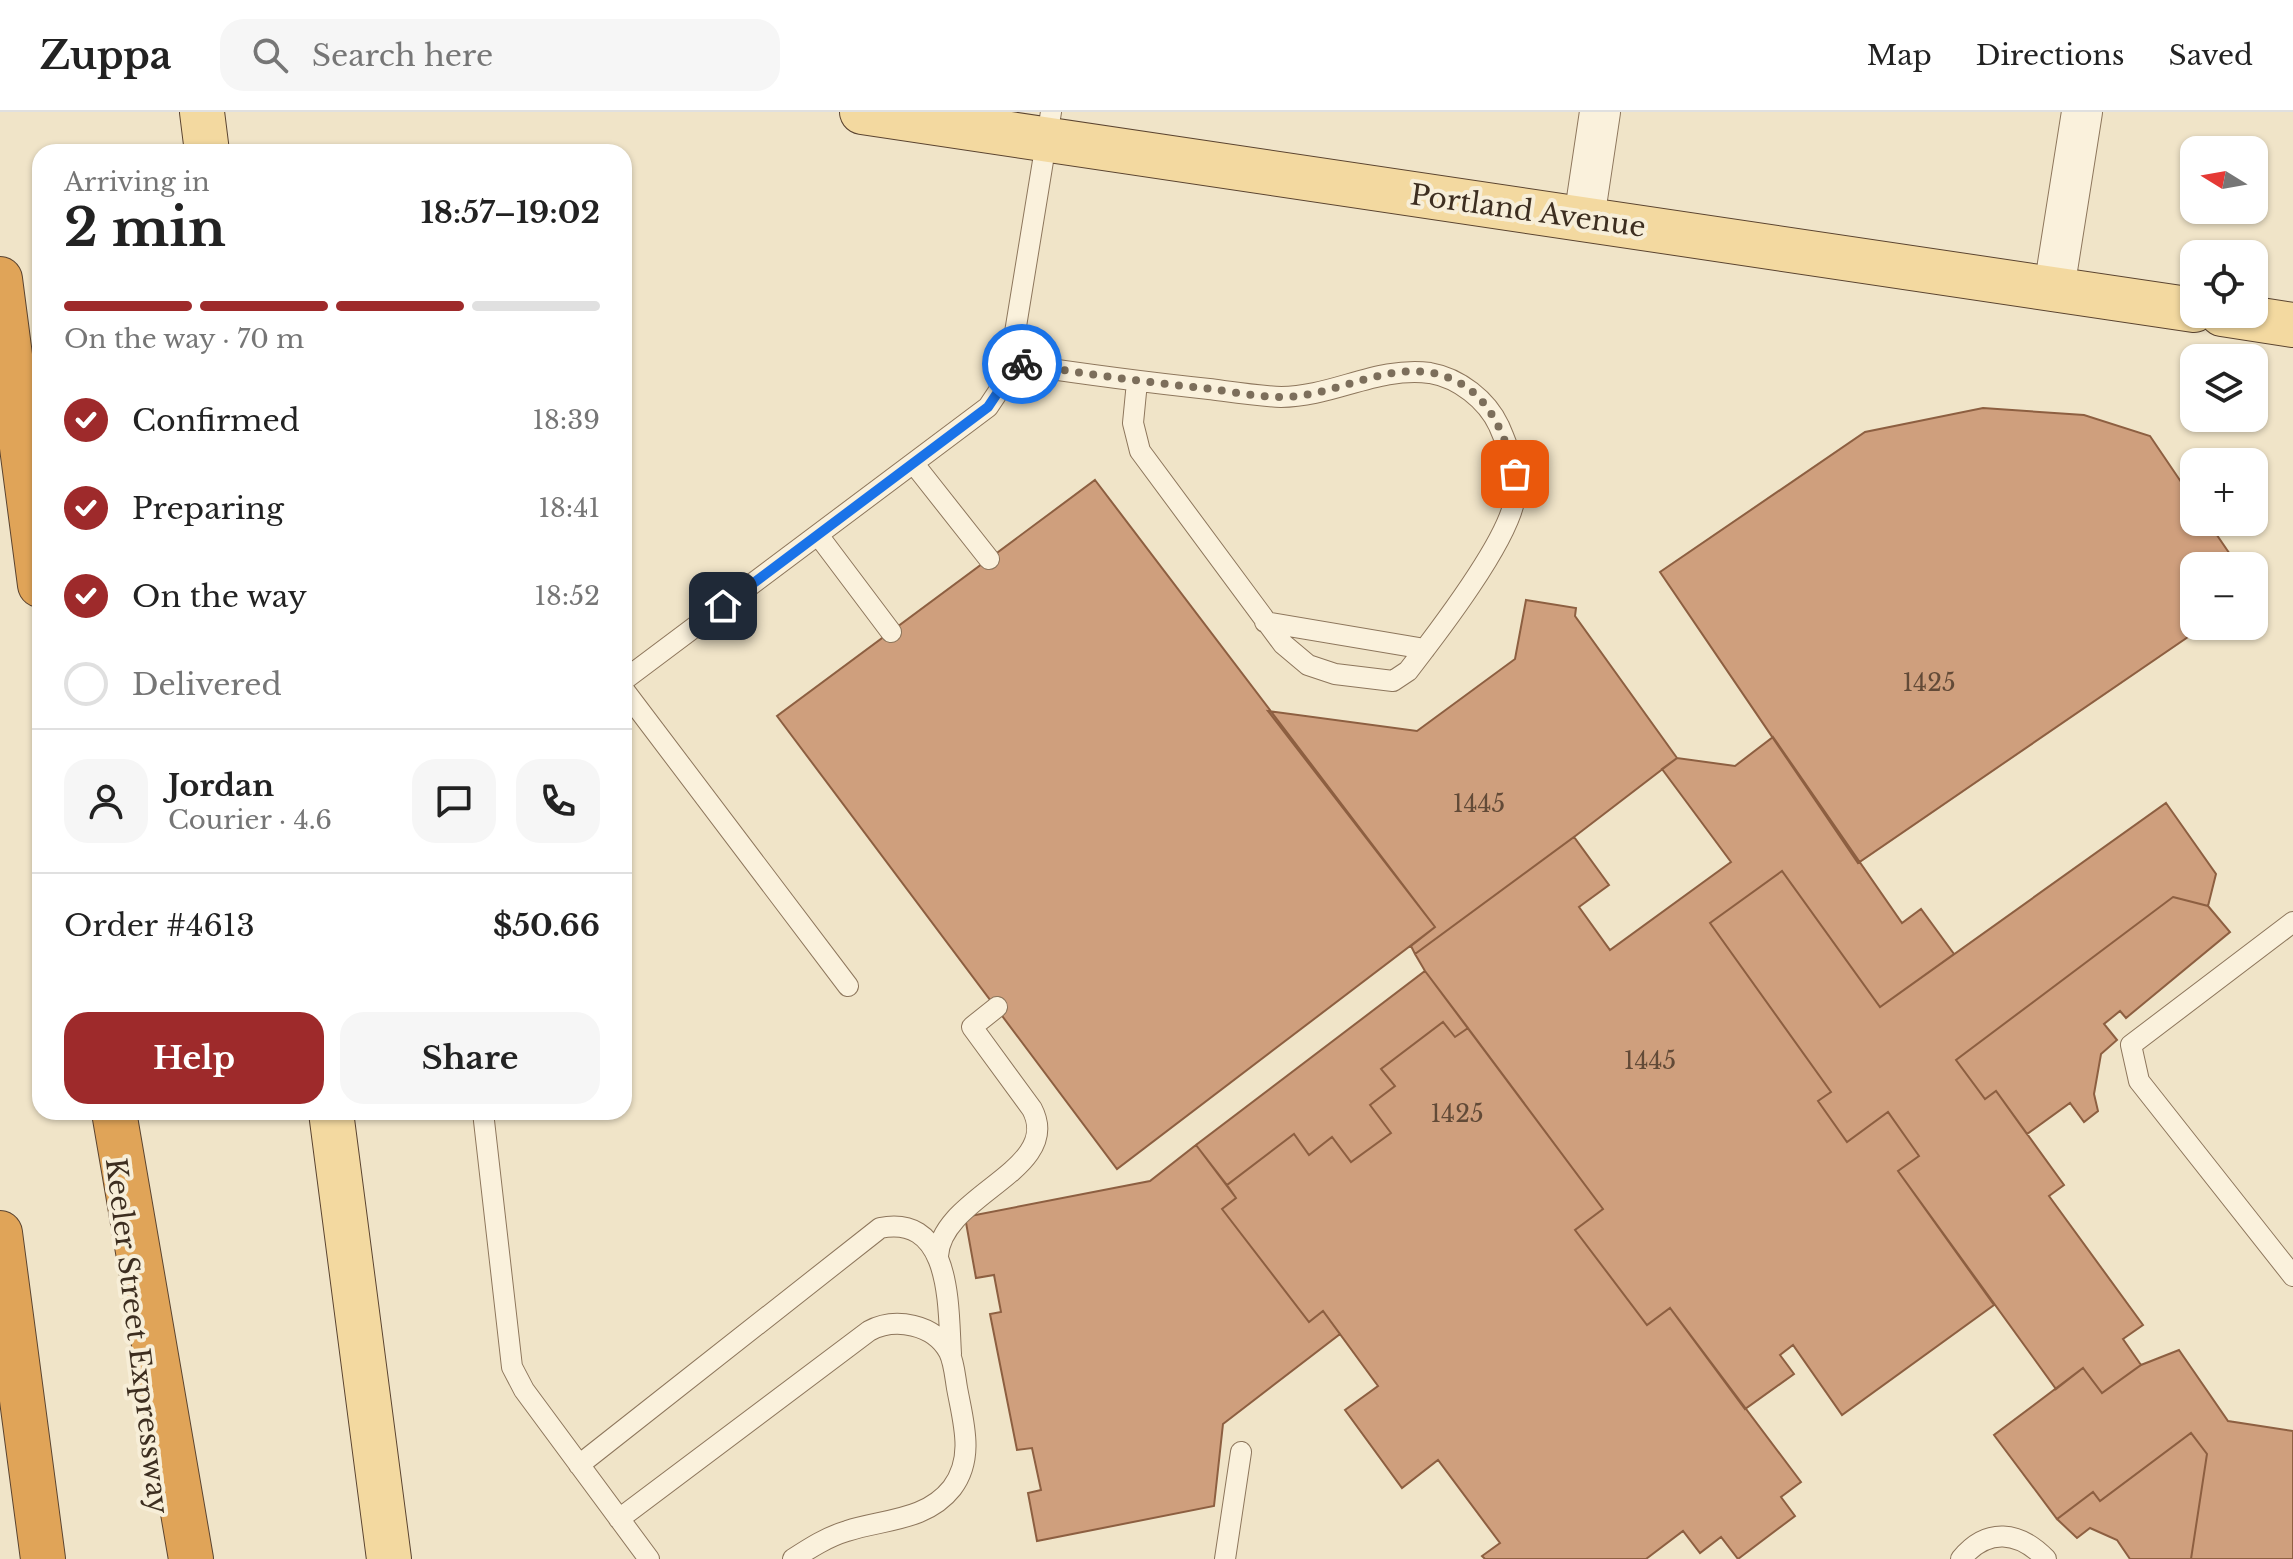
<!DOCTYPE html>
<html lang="en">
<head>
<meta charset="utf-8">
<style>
  body { margin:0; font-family:"Libre Baskerville",serif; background:#f6f6f6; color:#222; height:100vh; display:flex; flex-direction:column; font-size:30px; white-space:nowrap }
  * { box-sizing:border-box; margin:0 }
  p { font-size:26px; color:#767676 }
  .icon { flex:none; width:44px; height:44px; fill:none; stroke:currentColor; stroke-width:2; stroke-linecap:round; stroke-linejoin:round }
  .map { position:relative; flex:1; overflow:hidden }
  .details { position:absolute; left:32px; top:32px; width:600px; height:976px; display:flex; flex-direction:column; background:#fff; border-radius:24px; box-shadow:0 2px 6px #0004 }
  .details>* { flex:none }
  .needle { width:52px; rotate:281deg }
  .tools { position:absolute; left:2180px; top:24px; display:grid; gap:16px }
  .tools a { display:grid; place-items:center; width:88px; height:88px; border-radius:16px; background:#fff; box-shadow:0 2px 6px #0004; font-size:40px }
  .pin { position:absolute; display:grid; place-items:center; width:68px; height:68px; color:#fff; margin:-34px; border-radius:16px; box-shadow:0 4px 12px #0006 }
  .courier { position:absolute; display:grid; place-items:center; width:80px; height:80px; margin:-40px; border:6px solid #1a73e8; border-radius:50%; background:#fff; color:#222; box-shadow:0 2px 10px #0007 }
  .summary em { font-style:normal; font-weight:700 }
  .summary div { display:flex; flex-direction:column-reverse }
  .summary { display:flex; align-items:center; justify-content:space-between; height:136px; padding:0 32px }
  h1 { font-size:52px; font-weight:700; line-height:60px }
  .bar { display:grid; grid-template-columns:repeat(4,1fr); gap:12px 8px; align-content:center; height:96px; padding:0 32px }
  .bar i { height:10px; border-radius:6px; background:#e0e0e0 }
  .bar .selected { background:#9e2a2b }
  .bar p { grid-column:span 4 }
  .line { display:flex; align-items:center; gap:20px; padding:0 32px; border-top:2px solid #e0e0e0 }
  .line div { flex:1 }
  .round { display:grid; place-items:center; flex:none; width:84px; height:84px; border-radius:24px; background:#f6f6f6 }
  ol { padding:0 32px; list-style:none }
  li { display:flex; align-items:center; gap:24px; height:88px }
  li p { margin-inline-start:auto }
  li .icon { padding:8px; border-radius:50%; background:#9e2a2b; color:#fff; stroke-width:4 }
  li:last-child { color:#767676 }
  li i { width:44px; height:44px; border:4px solid #e0e0e0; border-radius:50% }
  .primary-button { display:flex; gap:16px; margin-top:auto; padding:16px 32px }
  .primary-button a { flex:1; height:92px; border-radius:24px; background:#9e2a2b; color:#fff; font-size:32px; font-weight:700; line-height:92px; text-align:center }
  .primary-button a+a { background:#f6f6f6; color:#222 }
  header { display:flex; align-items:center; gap:48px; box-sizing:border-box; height:112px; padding:0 40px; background:#fff; border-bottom:2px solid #e0e0e0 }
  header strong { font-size:38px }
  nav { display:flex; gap:44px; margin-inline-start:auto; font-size:28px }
  .search { width:560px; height:72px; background:#f6f6f6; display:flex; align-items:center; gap:20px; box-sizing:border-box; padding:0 28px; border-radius:24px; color:#767676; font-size:30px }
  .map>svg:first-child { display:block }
  .building { fill:#cf9f7d; stroke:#8d5f41; stroke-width:2 }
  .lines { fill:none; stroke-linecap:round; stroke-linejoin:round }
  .lane-casing { stroke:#8d765c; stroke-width:22 }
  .street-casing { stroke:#8d765c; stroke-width:42 }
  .primary-casing { stroke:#5b4430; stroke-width:46 }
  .highway-casing { stroke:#5b4430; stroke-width:46 }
  .lane { stroke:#faf1dc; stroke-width:20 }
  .street { stroke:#faf1dc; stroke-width:40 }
  .primary { stroke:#f3d9a0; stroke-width:44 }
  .highway { stroke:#e0a458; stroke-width:44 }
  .done { stroke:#7c6e5b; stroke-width:8; stroke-dasharray:0 14.4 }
  .route { stroke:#1a73e8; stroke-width:10 }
  .labels { text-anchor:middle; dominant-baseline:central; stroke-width:8; stroke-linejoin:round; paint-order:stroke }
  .number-label { font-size:24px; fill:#624a37 }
  .street-label { font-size:28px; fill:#3d2e20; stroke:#f7eed8 }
</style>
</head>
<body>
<header>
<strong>Zuppa</strong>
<div class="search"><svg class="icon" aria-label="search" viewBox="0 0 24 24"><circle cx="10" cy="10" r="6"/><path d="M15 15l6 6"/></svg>Search here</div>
<nav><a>Map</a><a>Directions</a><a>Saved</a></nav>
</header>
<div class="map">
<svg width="2293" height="1447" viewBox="0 0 2293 1447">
  <rect width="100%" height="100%" fill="#f0e4c8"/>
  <!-- building -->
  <path class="building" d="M 1983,296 L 2084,303 L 2150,324 L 2194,389 L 2194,410 L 2208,410 L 2238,454 L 2194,454 L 2194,514 L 2204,514 L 1858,751 L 1660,460 L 1865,320 Z
    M 1095,368 L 1435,815 L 1117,1057 L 777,604 Z
    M 1526,488 L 1576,496 L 1575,504 L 1677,646 L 1574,725 L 1415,842 L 1411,834 L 1435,815 L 1268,599 L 1417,619 L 1515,547 Z
    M 1773,625 L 1902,811 L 1921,797 L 1954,842 L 1880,895 L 1782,759 L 1710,811 L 1831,980 L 1818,989 L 1847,1030 L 1888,1000 L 1919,1044 L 1898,1059 L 1994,1193 L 1842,1303 L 1793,1233 L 1780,1243 L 1794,1262 L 1745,1297 L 1670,1196 L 1647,1213 L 1575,1118 L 1603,1097 L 1425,859 L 1415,842 L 1574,725 L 1609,773 L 1579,795 L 1610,838 L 1731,750 L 1662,657 L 1677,646 L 1735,654 Z
    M 2166,691 L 2216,762 L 2208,794 L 2173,785 L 1956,948 L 1985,987 L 1996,979 L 2064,1073 L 2049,1084 L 2143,1213 L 2123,1227 L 2141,1253 L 2102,1281 L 2083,1256 L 2056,1277 L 1898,1059 L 1919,1044 L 1888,1000 L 1847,1030 L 1818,989 L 1831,980 L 1710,811 L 1782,759 L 1880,895 Z
    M 2173,785 L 2208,794 L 2230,820 L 2126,906 L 2120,899 L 2104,912 L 2117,928 L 2101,942 L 2094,982 L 2098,999 L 2084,1010 L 2070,991 L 2027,1022 L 1996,979 L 1985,987 L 1956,948 Z
    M 1425,859 L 1468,916 L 1455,925 L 1443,910 L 1381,957 L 1395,974 L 1370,993 L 1391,1021 L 1351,1050 L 1332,1025 L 1309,1043 L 1294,1022 L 1227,1073 L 1196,1033 Z
    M 1443,910 L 1455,925 L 1468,916 L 1603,1097 L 1575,1118 L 1647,1213 L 1670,1196 L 1801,1370 L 1781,1385 L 1795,1404 L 1738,1447 L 1721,1425 L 1700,1441 L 1683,1419 L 1646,1447 L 1485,1447 L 1482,1444 L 1500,1431 L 1438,1348 L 1402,1376 L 1345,1298 L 1378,1274 L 1323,1199 L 1309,1210 L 1222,1097 L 1236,1086 L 1227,1073 L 1294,1022 L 1309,1043 L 1332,1025 L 1351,1050 L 1391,1021 L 1370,993 L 1395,974 L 1381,957 Z
    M 1196,1033 L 1236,1086 L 1222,1097 L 1309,1210 L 1323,1199 L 1340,1222 L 1223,1312 L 1214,1394 L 1037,1429 L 1028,1381 L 1041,1378 L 1032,1336 L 1017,1338 L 990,1202 L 1001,1200 L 994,1163 L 976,1166 L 965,1105 L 1150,1069 Z
    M 2179,1238 L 2228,1309 L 2293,1319 L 2293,1447 L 2191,1447 L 2207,1342 L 2191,1321 L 2100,1389 L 2093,1380 L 2057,1407 L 1994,1323 L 2083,1256 L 2102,1281 L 2141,1253 Z
    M 2191,1321 L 2207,1342 L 2191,1447 L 2130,1447 L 2117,1428 L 2090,1416 L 2077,1426 L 2057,1407 L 2093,1380 L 2100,1389 Z"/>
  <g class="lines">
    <defs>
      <path id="lane" d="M 1010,251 C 1076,261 1142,270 1209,277 C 1232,280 1257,284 1281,285 C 1332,285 1378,254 1430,261 C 1459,266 1487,288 1499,314 C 1509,337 1518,360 1515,384 C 1511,426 1436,523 1408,559 L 1393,569 L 1335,562 L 1308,553 L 1283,532 L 1140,339 L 1133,311 L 1137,270
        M 914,352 L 989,447
        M 818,423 L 891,520
        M 1265,510 L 1425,537
        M 624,568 L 988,295 L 1002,274 L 1010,251 L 1051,0
        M 624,578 L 848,874
        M 2293,810 L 2131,933 L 2139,969 L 2293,1164
        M 483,1000 L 512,1255 L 524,1278 L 649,1447
        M 938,1144 C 941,1083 1064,1058 1032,997 L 972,915 L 997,895
        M 579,1353 L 880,1116 C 952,1102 948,1194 951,1242
        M 619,1407 L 869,1219 C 895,1205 934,1212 949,1240 C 954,1250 955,1264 957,1276 C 963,1309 975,1346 952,1376 C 926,1409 884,1407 847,1419 C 827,1425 810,1436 793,1447
        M 1225,1447 L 1241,1340
        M 1961,1447 C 1987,1415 2019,1419 2046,1447"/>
      <path id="street" d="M 1584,107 L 1600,0
        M 2054,177 L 2082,0"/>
      <path id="primary" d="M 202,0 L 207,40
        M 862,0 L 2194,198
        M 2222,202 L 2293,213
        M 331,1000 L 389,1447"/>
      <path id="highway" d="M 0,167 L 40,473
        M 114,1000 L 191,1447
        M 0,1121 L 43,1447"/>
    </defs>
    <!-- lane casing -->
    <use href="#lane" class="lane-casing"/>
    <!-- street casing -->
    <use href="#street" class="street-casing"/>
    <!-- primary casing -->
    <use href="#primary" class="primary-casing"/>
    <!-- highway casing -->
    <use href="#highway" class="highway-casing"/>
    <!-- lane -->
    <use href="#lane" class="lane"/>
    <!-- street -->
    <use href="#street" class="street"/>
    <!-- primary -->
    <use href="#primary" class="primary"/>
    <!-- highway -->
    <use href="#highway" class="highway"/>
  </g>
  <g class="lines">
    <!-- done -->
    <path class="done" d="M 1022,252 C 1082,261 1142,270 1203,276 C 1229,279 1256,285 1282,285 C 1339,285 1398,241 1454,268 C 1491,285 1506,326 1515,362"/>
    <!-- route -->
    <path class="route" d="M 723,494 L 988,295 L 1002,274 L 1010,251 L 1022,252"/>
  </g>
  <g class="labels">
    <!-- number labels -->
    <g class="number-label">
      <text x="1929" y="570">1425</text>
      <text x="1479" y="691">1445</text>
      <text x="1650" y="948">1445</text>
      <text x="1457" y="1001">1425</text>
    </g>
    <!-- street labels -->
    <g class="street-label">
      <text transform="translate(1528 99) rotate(8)">Portland Avenue</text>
      <text transform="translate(137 1224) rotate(83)">Keeler Street Expressway</text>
    </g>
  </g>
</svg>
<div class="tools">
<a><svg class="needle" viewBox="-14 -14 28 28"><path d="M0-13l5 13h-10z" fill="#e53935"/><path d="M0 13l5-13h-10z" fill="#767676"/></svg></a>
<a><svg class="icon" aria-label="locate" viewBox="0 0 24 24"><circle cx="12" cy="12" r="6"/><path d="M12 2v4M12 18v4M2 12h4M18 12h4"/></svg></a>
<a><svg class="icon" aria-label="layers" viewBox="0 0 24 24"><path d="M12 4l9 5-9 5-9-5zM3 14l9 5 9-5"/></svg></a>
<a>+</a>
<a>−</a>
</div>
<div class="pin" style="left:1515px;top:362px;background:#ea580c"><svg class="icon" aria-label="bag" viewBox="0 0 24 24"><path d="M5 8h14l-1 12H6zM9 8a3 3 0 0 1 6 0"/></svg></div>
<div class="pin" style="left:723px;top:494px;background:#1f2937"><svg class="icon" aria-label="home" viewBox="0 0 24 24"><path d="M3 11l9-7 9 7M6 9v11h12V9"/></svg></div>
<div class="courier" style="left:1022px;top:252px"><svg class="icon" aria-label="bike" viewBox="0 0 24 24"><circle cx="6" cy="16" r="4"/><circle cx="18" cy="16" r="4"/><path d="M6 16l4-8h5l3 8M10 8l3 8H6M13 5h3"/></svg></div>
<section class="details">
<div class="summary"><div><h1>2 min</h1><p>Arriving in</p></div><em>18:57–19:02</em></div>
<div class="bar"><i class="selected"></i><i class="selected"></i><i class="selected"></i><i></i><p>On the way · 70 m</p></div>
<ol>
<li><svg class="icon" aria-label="check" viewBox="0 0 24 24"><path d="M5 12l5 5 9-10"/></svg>Confirmed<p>18:39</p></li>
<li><svg class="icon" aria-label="check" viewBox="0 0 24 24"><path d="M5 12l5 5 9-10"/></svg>Preparing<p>18:41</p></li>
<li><svg class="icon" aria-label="check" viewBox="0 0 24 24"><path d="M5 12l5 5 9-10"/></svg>On the way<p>18:52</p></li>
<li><i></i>Delivered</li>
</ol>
<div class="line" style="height:144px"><a class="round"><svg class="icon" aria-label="person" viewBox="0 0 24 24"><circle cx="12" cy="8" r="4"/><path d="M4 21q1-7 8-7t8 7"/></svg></a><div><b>Jordan</b><p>Courier · 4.6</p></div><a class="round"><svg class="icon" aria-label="chat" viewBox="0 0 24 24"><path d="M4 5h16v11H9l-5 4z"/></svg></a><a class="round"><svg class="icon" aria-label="phone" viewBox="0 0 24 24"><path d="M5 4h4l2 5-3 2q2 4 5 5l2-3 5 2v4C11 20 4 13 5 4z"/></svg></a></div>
<div class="line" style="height:104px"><div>Order #4613</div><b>$50.66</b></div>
<div class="primary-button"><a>Help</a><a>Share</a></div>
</section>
</div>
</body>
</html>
